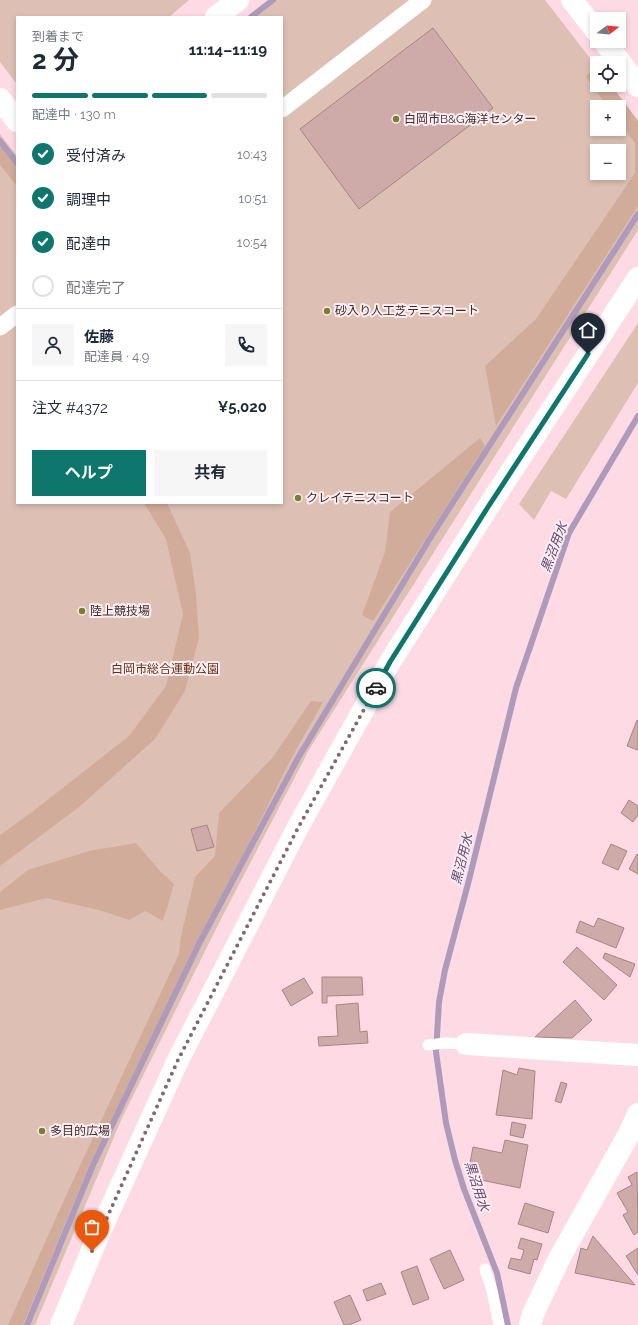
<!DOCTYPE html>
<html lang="ja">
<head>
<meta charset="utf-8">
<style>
  body { margin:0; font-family:Raleway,"Noto Sans JP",sans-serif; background:#f6f6f7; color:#1f2937; height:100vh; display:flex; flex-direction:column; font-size:15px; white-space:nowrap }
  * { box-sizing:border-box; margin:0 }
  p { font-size:13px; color:#747a83 }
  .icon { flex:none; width:22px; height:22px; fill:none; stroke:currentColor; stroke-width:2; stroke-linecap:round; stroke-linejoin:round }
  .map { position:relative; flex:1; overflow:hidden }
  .sheet { position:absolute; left:16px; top:16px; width:267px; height:488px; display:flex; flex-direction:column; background:#fff; border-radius:0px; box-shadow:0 2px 6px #0003 }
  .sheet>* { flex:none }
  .needle { width:26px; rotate:74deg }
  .tools { position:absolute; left:590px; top:12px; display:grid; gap:8px }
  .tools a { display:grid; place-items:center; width:36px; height:36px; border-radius:0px; background:#fff; box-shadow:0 2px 6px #0003; font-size:20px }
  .pin { position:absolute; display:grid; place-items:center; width:34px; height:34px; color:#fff; margin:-41px -17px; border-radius:50% 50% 50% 0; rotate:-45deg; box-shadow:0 0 4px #0007 }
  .pin .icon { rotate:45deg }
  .courier { position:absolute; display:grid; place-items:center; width:40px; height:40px; margin:-20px; border:3px solid #0f766e; border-radius:50%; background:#fff; color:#222; box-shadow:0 1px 5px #0007 }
  .head em { font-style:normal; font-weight:700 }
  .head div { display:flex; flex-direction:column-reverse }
  .head { display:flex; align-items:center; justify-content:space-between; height:68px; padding:0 16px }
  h1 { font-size:26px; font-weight:700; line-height:30px }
  .bar { display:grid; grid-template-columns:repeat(4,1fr); gap:6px 4px; align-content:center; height:48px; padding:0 16px }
  .bar i { height:5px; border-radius:3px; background:#e0e1e3 }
  .bar .selected { background:#0f766e }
  .bar p { grid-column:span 4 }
  .line { display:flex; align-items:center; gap:10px; padding:0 16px; border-top:1px solid #e0e1e3 }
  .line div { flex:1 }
  .round { display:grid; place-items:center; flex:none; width:42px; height:42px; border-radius:0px; background:#f6f6f7 }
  ol { padding:0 16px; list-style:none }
  li { display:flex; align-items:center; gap:12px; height:44px }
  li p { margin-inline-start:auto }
  li .icon { padding:4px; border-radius:50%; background:#0f766e; color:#fff; stroke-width:4 }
  li:last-child { color:#747a83 }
  li i { width:22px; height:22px; border:2px solid #e0e1e3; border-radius:50% }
  .button { display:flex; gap:8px; margin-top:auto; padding:8px 16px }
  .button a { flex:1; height:46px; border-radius:0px; background:#0f766e; color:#fff; font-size:16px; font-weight:700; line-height:46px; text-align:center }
  .button a+a { background:#f6f6f7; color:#1f2937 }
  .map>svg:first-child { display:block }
  .green { fill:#ddc0b3; fill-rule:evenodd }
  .forest { fill:#d2ac9a }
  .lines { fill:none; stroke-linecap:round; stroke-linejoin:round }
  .stream { stroke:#ae9bbc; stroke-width:6 }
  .building { fill:#ceaba9; stroke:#a78583 }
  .service { stroke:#fff; stroke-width:11 }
  .pedestrian { stroke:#fff; stroke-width:17 }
  .minor { stroke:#fff; stroke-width:22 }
  .tertiary { stroke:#fff; stroke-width:22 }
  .primary { stroke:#fff; stroke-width:22 }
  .done { stroke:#806a70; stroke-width:4; stroke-dasharray:0 7.2 }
  .route { stroke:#0f766e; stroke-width:5 }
  .poi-dot { fill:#76822e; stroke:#fcedf1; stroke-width:1.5 }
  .labels { text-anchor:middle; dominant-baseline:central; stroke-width:4; stroke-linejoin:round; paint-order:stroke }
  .poi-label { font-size:12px; fill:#3c2e32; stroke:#fcedf1; text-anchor:start }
  .park-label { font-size:12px; fill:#643219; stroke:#fcedf1 }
  .water-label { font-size:13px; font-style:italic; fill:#654978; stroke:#fcedf1 }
</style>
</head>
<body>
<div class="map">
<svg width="638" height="1325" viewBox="0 0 638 1325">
  <rect width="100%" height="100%" fill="#fddae4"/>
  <!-- green -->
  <path class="green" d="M 0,0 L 189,0 L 169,17 L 17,17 L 17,84 L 0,62 Z
    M 269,0 L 545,0 L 597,67 L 597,85 L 611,85 L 638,121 L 638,230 L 310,748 L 220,921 L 122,1118 L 35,1325 L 0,1325 L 0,134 L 17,156 L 17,503 L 282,503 L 282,17 L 247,17 ZM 597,107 L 619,107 L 619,129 L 597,129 ZM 597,151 L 619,151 L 619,173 L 597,173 Z
    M 638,323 L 638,383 L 566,499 L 551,491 L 534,520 L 519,504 Z"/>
  <!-- forest -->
  <path class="forest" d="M 596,66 L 597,85 L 611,85 L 638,121 L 638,206 L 496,426 L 485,366 L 536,319 L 635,173 L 635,143 L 619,122 L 619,107 L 608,107 L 586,77 Z
    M 0,145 L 17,167 L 17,186 L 0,165 Z
    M 480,438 L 485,446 L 373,621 L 362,615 L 385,552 L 390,512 Z
    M 144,503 L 167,503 L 190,553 L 196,593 L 199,638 L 185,691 L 155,739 L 79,807 L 0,866 L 0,835 L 32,812 L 129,736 L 166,686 L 183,614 L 166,539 Z
    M 311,701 L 323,702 L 291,759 L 89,1166 L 23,1325 L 8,1325 L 64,1200 L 179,954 L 181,936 L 195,877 L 215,856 L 219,813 L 273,757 Z
    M 136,843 L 161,872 L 174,884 L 163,921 L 145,911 L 129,920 L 99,910 L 46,898 L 0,910 L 0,892 L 28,870 L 89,851 Z"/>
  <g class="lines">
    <!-- stream -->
    <path class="stream" d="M 251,17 L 273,0
      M 0,141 L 17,163
      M 27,1325 L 93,1165 L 199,944 L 298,758 L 432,535 L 638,214
      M 508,1325 L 497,1273 L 464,1189 L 455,1160 L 446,1123 L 436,1052 L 439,1002 L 445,970 L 469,880 L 516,688 L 569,533 L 638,416"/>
  </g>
  <!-- building -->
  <path class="building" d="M 433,28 L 493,108 L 359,209 L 300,129 Z
    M 637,720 L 638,721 L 638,750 L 627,746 Z
    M 629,800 L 638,806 L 638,815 L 633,822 L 621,813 Z
    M 207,825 L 214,847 L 197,851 L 191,829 Z
    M 611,844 L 627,851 L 618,870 L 602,863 Z
    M 637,854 L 638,855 L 638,874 L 629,869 Z
    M 598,918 L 624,928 L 616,948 L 576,932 L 580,921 L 594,927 Z
    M 577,947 L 617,985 L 604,1000 L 563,962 Z
    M 605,953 L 635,964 L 630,977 L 603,958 Z
    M 322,977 L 362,977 L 363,995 L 327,996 L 327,1003 L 322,1003 Z
    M 304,978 L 313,993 L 291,1006 L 282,990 Z
    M 575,1000 L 592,1020 L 572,1038 L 535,1037 Z
    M 358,1003 L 360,1032 L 367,1031 L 368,1043 L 319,1046 L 318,1037 L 338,1036 L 336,1005 Z
    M 519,1068 L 535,1071 L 532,1119 L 496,1115 L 503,1070 L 517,1075 Z
    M 561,1082 L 567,1084 L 561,1103 L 555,1101 Z
    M 512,1122 L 526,1125 L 523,1138 L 510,1135 Z
    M 505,1140 L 528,1145 L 520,1188 L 476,1179 L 479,1165 L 470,1163 L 473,1147 L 502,1153 Z
    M 637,1172 L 638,1232 L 634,1235 L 623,1215 L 628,1212 L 617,1193 L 632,1185 L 628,1177 Z
    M 525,1203 L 554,1212 L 548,1233 L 518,1224 Z
    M 593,1236 L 635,1285 L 575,1273 L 581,1248 L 587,1250 Z
    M 521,1238 L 542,1244 L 537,1260 L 534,1259 L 530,1274 L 508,1268 L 511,1258 L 521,1260 L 524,1250 L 518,1248 Z
    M 638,1248 L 638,1275 L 626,1256 Z
    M 450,1250 L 464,1280 L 444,1289 L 430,1259 Z
    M 417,1266 L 429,1299 L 413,1305 L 401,1272 Z
    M 381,1283 L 386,1294 L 367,1301 L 363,1290 Z
    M 350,1295 L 361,1320 L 349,1325 L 344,1325 L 334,1302 Z"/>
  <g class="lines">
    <!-- service -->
    <path class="service" d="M 428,1045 L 445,1043 L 466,1044
      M 485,1269 L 492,1291 L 499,1325"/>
    <!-- pedestrian -->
    <path class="pedestrian" d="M 282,109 L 423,0
      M 0,327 L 17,314"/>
    <!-- minor -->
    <path class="minor" d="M 216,17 L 238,0
      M 0,99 L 17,121
      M 466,1044 L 638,1055
      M 530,1325 L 533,1314 L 560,1257 L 630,1132 L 638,1114"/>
    <!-- tertiary -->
    <path class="tertiary" d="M 572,0 L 597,32
      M 604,41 L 638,86"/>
    <!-- primary -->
    <path class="primary" d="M 61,1325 L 98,1236 L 178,1060 L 298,827 L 390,662 L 488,507 L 638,278"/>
  </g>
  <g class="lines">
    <!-- done -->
    <path class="done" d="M 92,1251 L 178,1060 L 298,828 L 376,688"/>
    <!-- route -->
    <path class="route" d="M 376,688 L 390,662 L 488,507 L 588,354"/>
  </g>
  <!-- markers -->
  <g class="poi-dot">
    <circle cx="396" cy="119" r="4"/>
    <circle cx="327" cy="311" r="4"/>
    <circle cx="298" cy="498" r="4"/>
    <circle cx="82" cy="611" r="4"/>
    <circle cx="42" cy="1131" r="4"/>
  </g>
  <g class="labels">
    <!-- poi labels -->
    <g class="poi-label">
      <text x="404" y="119">白岡市B&amp;G海洋センター</text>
      <text x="335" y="311">砂入り人工芝テニスコート</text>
      <text x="306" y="498">クレイテニスコート</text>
      <text x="90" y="611">陸上競技場</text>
      <text x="50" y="1131">多目的広場</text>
    </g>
    <!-- park labels -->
    <g class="park-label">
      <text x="165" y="669">白岡市総合運動公園</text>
    </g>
    <!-- water labels -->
    <g class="water-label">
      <text transform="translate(554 547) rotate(-69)">黒沼用水</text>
      <text transform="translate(462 859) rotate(-76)">黒沼用水</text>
      <text transform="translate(477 1186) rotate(72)">黒沼用水</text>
    </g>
  </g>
</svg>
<div class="tools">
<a><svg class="needle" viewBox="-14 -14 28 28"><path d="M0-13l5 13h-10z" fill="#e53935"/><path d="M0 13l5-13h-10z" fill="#747a83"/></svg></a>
<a><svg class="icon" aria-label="locate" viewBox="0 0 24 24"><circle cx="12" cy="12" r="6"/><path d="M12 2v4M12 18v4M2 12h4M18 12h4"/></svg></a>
<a>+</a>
<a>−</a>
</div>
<div class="pin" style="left:92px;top:1251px;background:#ea580c"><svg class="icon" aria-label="bag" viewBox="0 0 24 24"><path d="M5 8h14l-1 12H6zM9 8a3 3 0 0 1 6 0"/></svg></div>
<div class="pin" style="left:588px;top:354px;background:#1f2937"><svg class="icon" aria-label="home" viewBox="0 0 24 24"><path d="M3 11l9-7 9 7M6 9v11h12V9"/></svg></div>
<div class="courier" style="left:376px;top:688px"><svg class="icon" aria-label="car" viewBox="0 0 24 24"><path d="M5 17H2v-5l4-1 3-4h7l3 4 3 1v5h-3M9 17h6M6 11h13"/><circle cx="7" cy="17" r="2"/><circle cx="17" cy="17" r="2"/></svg></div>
<section class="sheet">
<div class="head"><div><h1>2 分</h1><p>到着まで</p></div><em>11:14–11:19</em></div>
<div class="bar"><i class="selected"></i><i class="selected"></i><i class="selected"></i><i></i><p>配達中 · 130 m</p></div>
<ol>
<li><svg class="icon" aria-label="check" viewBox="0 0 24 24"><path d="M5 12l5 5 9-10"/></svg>受付済み<p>10:43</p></li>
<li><svg class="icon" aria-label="check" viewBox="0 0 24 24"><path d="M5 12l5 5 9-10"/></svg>調理中<p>10:51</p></li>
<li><svg class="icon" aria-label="check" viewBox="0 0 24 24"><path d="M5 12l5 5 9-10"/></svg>配達中<p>10:54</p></li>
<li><i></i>配達完了</li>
</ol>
<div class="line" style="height:72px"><a class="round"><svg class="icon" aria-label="person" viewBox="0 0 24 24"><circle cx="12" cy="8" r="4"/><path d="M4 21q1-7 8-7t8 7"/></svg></a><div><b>佐藤</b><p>配達員 · 4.9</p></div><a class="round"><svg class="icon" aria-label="phone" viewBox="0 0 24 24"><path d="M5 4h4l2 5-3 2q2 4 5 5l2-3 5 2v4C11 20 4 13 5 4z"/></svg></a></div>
<div class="line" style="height:52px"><div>注文 #4372</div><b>¥5,020</b></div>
<div class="button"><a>ヘルプ</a><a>共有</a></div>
</section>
</div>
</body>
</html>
